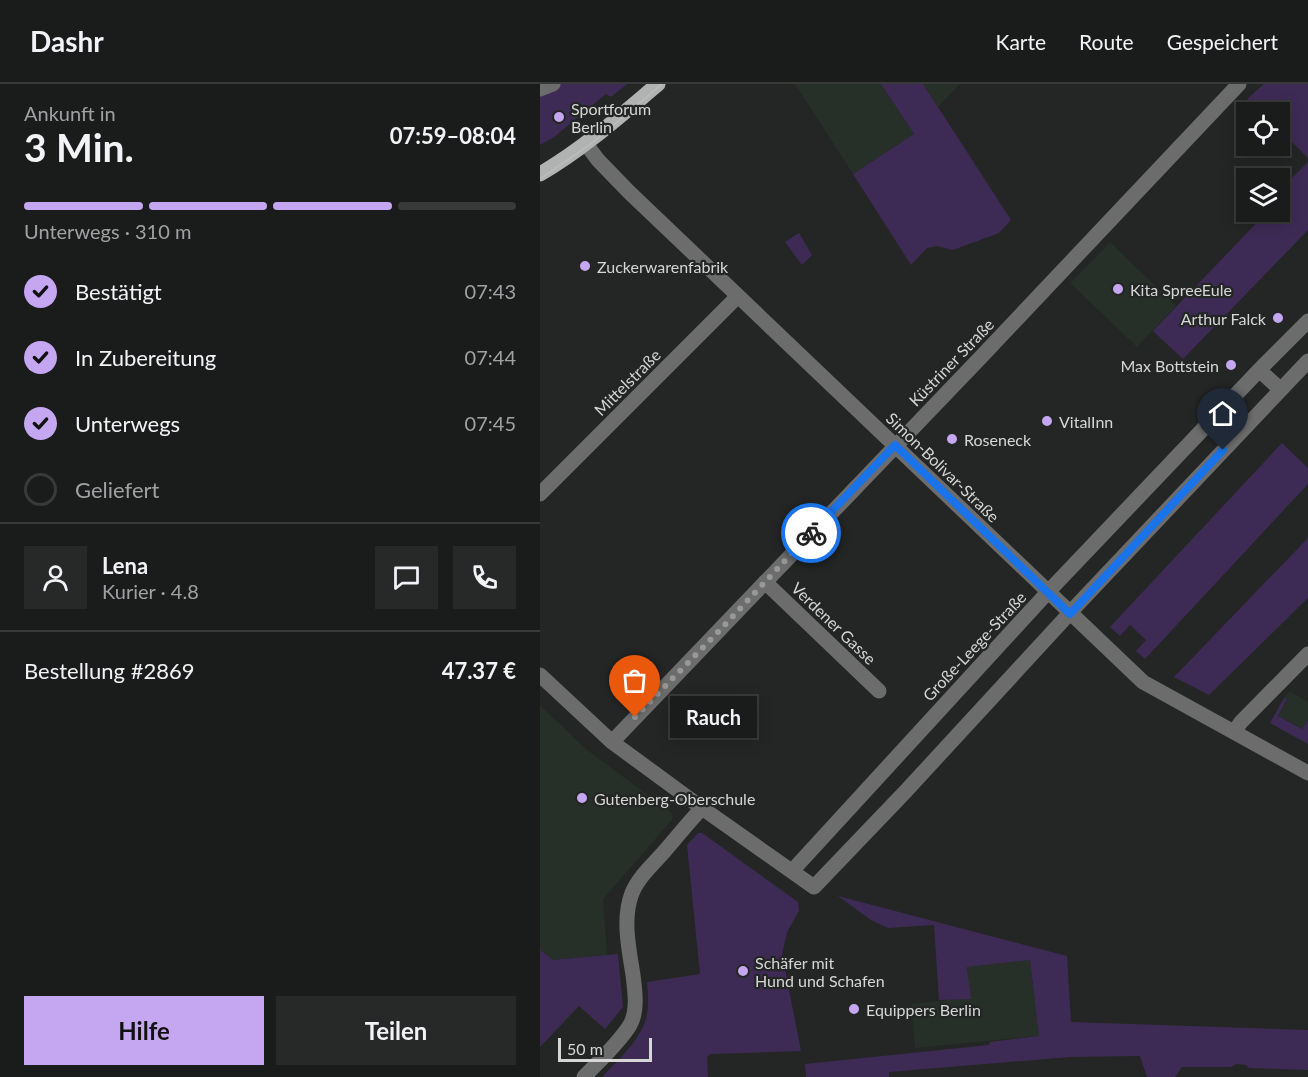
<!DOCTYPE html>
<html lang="de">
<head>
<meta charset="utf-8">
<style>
  body { margin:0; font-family:Lato,sans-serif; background:#272928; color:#f1f3f6; height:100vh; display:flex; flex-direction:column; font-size:22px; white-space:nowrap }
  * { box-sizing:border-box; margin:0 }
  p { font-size:20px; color:#9fa1a3 }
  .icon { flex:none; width:33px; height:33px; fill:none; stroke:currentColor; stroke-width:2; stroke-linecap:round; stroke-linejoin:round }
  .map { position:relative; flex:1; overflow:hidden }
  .panel { display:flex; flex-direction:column; background:#1a1c1b; width:540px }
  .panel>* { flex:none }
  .fabs { position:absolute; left:696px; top:18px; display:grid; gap:12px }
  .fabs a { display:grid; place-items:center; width:54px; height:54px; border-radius:0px; background:#1a1c1b; box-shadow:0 3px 15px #0003,0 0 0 2px #383a3a; font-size:30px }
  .scale { position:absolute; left:18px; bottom:15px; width:94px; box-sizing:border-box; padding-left:6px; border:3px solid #d5d6d5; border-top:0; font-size:16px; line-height:21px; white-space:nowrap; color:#d5d6d5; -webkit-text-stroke:4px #232624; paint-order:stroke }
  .pin { position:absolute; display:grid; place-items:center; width:51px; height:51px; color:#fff; margin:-62px -26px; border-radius:50% 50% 50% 0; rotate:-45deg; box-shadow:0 0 6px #0007 }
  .pin .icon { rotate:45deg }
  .courier { position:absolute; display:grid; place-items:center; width:60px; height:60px; margin:-30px; border:4px solid #1a73e8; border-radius:50%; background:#fff; color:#222; box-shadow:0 2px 8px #0007 }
  .bubble { position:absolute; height:42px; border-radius:0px; background:#1a1c1b; box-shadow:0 3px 15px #0003,0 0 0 2px #383a3a; font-size:20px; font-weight:700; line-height:42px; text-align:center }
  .headline em { font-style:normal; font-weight:700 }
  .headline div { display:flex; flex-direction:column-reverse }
  .headline { display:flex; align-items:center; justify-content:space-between; height:102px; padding:0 24px }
  h1 { font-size:39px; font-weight:700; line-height:45px }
  .bar { display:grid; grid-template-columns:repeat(4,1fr); gap:9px 6px; align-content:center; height:72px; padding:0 24px }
  .bar i { height:8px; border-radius:4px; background:#383a3a }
  .bar .current { background:#c5a7f1 }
  .bar p { grid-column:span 4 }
  .line { display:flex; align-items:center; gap:15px; padding:0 24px; border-top:2px solid #383a3a }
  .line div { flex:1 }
  .round { display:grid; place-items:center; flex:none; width:63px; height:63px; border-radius:0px; background:#272928 }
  ol { padding:0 24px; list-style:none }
  li { display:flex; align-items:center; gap:18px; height:66px }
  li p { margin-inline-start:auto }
  li .icon { padding:6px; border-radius:50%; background:#c5a7f1; color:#111; stroke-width:4 }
  li:last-child { color:#9fa1a3 }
  li i { width:33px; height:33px; border:3px solid #383a3a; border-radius:50% }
  .cta { display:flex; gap:12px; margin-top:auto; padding:12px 24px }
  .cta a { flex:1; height:69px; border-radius:0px; background:#c5a7f1; color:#111; font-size:24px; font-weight:700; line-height:69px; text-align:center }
  .cta a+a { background:#272928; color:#f1f3f6 }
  header { display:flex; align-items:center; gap:36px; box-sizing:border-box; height:84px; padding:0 30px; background:#1a1c1b; border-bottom:2px solid #383a3a }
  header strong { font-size:28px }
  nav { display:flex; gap:33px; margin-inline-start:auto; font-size:21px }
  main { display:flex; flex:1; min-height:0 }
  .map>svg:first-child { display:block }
  .built { fill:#272f29 }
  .green { fill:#3e2b55 }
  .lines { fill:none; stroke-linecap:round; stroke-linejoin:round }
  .minor { stroke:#6b6c6b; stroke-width:15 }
  .major { stroke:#b0b3b1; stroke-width:15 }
  .tram { stroke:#bcbdbc; stroke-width:1.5 }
  .done { stroke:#979897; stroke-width:6; stroke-dasharray:0 10.8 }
  .route { stroke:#1a73e8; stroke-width:8 }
  .poi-dot { fill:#c5a7f1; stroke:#232624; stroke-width:2 }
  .labels { text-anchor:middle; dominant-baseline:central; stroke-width:4.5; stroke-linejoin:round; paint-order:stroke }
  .poi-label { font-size:16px; fill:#d5d6d5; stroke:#232624; text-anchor:start }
  .street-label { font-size:16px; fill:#d5d6d5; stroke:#232624 }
</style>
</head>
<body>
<header>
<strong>Dashr</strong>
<nav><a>Karte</a><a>Route</a><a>Gespeichert</a></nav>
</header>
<main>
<section class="panel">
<div class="headline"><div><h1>3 Min.</h1><p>Ankunft in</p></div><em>07:59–08:04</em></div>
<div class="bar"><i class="current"></i><i class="current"></i><i class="current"></i><i></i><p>Unterwegs · 310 m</p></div>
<ol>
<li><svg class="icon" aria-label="check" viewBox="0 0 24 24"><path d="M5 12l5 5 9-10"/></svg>Bestätigt<p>07:43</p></li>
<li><svg class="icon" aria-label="check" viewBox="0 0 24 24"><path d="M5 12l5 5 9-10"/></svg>In Zubereitung<p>07:44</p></li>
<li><svg class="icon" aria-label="check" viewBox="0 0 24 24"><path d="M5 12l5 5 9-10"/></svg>Unterwegs<p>07:45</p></li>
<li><i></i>Geliefert</li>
</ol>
<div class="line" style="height:108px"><a class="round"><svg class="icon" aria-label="person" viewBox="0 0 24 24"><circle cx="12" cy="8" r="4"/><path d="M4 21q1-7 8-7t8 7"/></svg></a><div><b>Lena</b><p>Kurier · 4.8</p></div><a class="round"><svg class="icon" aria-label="chat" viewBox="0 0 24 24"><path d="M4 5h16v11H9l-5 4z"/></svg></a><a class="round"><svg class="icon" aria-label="phone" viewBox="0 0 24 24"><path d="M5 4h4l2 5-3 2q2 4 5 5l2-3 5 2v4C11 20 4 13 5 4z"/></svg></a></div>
<div class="line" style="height:78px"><div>Bestellung #2869</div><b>47.37 €</b></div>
<div class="cta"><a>Hilfe</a><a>Teilen</a></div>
</section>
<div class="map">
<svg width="768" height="993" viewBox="0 0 768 993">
  <rect width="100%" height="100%" fill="#232624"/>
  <!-- built -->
  <path class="built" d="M 255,0 L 341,0 L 374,50 L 313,90 Z
    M 383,0 L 420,0 L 398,23 Z
    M 570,158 L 636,222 L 597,263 L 530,199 Z
    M 750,607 L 768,618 L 768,636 L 763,645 L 738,632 L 747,616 L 744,614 Z
    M 0,621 L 46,665 L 133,730 L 132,736 L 63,815 L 67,871 L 12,876 L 0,866 Z
    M 490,876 L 499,952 L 375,964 L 371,920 L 430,914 L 427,883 Z"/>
  <!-- green -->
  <path class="green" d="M 0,0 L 87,0 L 71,13 L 66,10 L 14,53 L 0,61 Z
    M 341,0 L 383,0 L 471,136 L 459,149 L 413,166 L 397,162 L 387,164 L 371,181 L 313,90 L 374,50 Z
    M 724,0 L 768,0 L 768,74 L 740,46 L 740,28 L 721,28 L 707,15 Z
    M 768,78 L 768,146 L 643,275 L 613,247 L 727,128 L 740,128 L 740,115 L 747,107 L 743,103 Z
    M 259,149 L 272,171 L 262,181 L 245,158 Z
    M 742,359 L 768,384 L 768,400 L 605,575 L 596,567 L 606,556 L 590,541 L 580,552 L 570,543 Z
    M 768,454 L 768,514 L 669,611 L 634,593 Z
    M 744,614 L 747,615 L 738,632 L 762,645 L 768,636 L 768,660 L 730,639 Z
    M 158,749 L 162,749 L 258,818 L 259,827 L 247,848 L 242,870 L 261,967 L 171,970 L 167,973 L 168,993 L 62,993 C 79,975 101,956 107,931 C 109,920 108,909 107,898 L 160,890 L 147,761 Z
    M 298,812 L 527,872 L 531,938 L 768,946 L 768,986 L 709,984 L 706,981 L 696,980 L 691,983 L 642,983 L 635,993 L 607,993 L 600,972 L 530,973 L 349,988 L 349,993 L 266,993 L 265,980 L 449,961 L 450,958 L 499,952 L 490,876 L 427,883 L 431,915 L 399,916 L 394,841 L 348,844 L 331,836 Z
    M 0,866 L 13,876 L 78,870 L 83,923 L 65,945 L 39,922 L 0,963 Z"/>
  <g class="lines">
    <!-- minor -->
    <path class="minor" d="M 0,5 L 13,0
      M 46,60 L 58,76 L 89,108 L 603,598 L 768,689
      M 719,286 L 740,305
      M 0,410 L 198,212
      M 225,498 L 339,607
      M 0,591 L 72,658 L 162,724 L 274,803 L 365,708 L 540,518 L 768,277
      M 694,648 L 701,638 L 768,570
      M 72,658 L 441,273 L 699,0
      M 252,787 L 508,508 L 725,280 L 768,237
      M 44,993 C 59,977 79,959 90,941 C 98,927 95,907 93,891 C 89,865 82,835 92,809 C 98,794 112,781 123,769 C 136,754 148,739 162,724"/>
    <!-- major -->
    <path class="major" d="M 0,90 C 43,65 80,32 118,0"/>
    <!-- tram -->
    <path class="tram" d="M 0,95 L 52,59 L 122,0"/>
  </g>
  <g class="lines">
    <!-- done -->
    <path class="done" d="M 95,633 L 178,548 L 271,449"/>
    <!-- route -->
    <path class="route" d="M 271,449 L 355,361 L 530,530 L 683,366"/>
  </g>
  <!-- markers -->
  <g class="poi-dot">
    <circle cx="19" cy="33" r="6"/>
    <circle cx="45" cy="182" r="6"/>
    <circle cx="578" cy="205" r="6"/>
    <circle cx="738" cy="234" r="6"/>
    <circle cx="691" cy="281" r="6"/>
    <circle cx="507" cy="337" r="6"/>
    <circle cx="412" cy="355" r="6"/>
    <circle cx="42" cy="714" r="6"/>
    <circle cx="203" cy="887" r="6"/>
    <circle cx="314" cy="925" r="6"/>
  </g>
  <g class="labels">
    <!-- poi labels -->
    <g class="poi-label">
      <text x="31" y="24">Sportforum<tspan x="31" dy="18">Berlin</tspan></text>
      <text x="57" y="182">Zuckerwarenfabrik</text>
      <text x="590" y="205">Kita SpreeEule</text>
      <text x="726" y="234" text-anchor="end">Arthur Falck</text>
      <text x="679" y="281" text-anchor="end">Max Bottstein</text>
      <text x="519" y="337">VitalInn</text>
      <text x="424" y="355">Roseneck</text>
      <text x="54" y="714">Gutenberg-Oberschule</text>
      <text x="215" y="878">Schäfer mit<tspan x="215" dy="18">Hund und Schafen</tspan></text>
      <text x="326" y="925">Equippers Berlin</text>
    </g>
    <!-- street labels -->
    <g class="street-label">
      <text transform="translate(411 278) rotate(-46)">Küstriner Straße</text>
      <text transform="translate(87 298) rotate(-45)">Mittelstraße</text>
      <text transform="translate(403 383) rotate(44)">Simon-Bolivar-Straße</text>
      <text transform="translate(294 539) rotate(44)">Verdener Gasse</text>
      <text transform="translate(434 562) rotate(-47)">Große-Leege-Straße</text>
    </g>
  </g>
</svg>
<div class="fabs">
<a><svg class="icon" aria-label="locate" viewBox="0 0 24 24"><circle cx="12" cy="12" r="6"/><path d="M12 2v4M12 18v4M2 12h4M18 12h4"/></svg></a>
<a><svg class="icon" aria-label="layers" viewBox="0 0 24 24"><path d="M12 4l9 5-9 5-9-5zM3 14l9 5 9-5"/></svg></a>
</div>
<div class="scale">50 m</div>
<div class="pin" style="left:95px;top:633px;background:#ea580c"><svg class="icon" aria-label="bag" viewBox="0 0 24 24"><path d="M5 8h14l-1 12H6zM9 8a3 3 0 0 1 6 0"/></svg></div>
<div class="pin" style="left:683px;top:366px;background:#1f2937"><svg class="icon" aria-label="home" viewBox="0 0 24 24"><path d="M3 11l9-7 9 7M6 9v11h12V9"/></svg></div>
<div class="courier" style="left:271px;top:449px"><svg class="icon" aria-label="bike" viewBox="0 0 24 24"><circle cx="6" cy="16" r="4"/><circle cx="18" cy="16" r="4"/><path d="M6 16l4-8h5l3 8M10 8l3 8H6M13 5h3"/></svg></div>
<div class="bubble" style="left:130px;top:612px;width:87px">Rauch</div>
</div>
</main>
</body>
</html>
